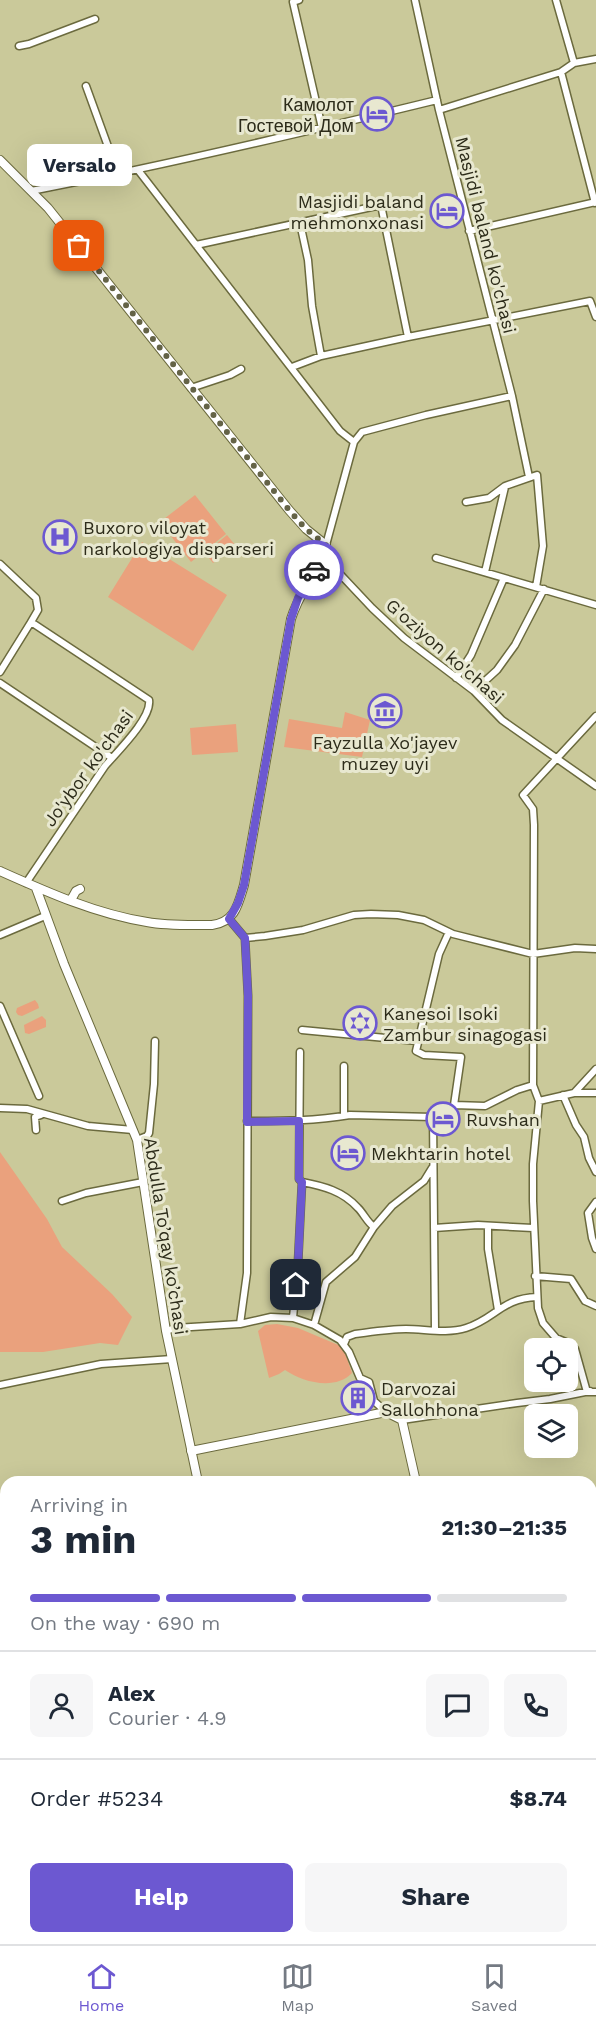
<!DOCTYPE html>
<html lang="en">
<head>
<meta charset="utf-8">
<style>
  body { margin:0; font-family:"Work Sans",sans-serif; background:#f6f6f7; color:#1f2937; height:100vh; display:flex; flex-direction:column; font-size:22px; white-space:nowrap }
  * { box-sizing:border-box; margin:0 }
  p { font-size:20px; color:#747a83 }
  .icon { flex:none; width:33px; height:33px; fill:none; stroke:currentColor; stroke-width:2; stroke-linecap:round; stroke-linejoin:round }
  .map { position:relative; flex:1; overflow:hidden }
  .details { position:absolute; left:0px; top:1476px; width:597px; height:468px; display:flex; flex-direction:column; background:#fff; border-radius:18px 18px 0 0; box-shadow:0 6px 24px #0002 }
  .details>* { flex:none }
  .buttons { position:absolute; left:524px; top:1338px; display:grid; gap:12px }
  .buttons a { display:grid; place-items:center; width:54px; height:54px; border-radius:9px; background:#fff; box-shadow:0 6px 24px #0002; font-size:30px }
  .pin { position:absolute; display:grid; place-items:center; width:51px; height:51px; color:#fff; margin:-26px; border-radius:12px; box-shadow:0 3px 9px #0006 }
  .courier { position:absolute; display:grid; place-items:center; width:60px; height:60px; margin:-30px; border:4px solid #6c58d1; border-radius:50%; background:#fff; color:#222; box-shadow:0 2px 8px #0007 }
  .bubble { position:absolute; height:42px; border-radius:9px; background:#fff; box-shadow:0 6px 24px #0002; font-size:20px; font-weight:700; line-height:42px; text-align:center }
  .overview em { font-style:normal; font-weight:700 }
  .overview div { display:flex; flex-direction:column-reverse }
  .overview { display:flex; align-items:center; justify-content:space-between; height:102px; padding:0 30px }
  h1 { font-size:39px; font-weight:700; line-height:45px }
  .bar { display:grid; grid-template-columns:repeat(4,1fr); gap:9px 6px; align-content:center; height:72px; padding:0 30px }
  .bar i { height:8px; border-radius:4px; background:#e0e1e3 }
  .bar .on { background:#6c58d1 }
  .bar p { grid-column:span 4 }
  .line { display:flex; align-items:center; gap:15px; padding:0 30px; border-top:2px solid #e0e1e3 }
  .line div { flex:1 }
  .round { display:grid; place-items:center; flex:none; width:63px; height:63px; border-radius:9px; background:#f6f6f7 }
  .button { display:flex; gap:12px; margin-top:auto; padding:12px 30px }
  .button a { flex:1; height:69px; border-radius:9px; background:#6c58d1; color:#fff; font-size:24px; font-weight:700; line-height:69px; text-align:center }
  .button a+a { background:#f6f6f7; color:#1f2937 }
  .dock { display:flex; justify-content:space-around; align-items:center; height:84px; border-top:2px solid #e0e1e3; background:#fff; font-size:16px; color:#747a83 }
  .dock a { display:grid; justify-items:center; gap:3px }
  .dock .on { color:#6c58d1 }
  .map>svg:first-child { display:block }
  .green { fill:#eaa17d }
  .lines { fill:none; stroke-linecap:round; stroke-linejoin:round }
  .canal { stroke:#e08bb9; stroke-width:8 }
  .minor-casing { stroke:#6b6a3e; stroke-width:9 }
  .tertiary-casing { stroke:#6b6a3e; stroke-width:10 }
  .secondary-casing { stroke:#6b6a3e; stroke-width:12 }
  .minor { stroke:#fff; stroke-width:6 }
  .tertiary { stroke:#fff; stroke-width:8 }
  .secondary { stroke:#fff; stroke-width:9 }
  .done { stroke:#646347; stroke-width:6; stroke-dasharray:0 10.8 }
  .route { stroke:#6c58d1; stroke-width:8 }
  .labels { text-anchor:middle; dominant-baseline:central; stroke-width:6; stroke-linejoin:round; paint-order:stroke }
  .poi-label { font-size:18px; fill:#2d2c1a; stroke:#e8e8d0; text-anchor:start }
  .street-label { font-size:18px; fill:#2d2c1a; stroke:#e8e8d0 }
</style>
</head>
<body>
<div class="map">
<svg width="596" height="1944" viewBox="0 0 596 1944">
  <rect width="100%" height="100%" fill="#cac99a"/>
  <!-- green -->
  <path class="green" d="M 195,495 L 226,534 L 191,562 L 160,522 Z
    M 227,535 L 235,545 L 213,563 L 205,553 Z
    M 142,542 L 227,595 L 193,651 L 108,597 Z
    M 345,712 L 370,720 L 362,757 L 284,747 L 289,719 L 342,728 Z
    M 236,724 L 238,752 L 192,755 L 190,728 Z
    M 35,1000 L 38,1004 L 39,1008 L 22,1016 L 18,1015 L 16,1012 L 17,1008 Z
    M 42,1016 L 46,1020 L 46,1027 L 29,1034 L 25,1033 L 24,1025 Z
    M 0,1152 L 47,1219 L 62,1247 L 112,1294 L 132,1317 L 118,1345 L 100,1343 L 43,1352 L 0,1352 Z
    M 277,1324 L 298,1328 L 343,1347 L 352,1373 C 335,1391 302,1382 285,1370 L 279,1374 L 269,1378 L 258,1331 L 265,1325 Z
    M 6,1760 L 6,1911 L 0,1912 L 0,1761 Z
    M 596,1924 L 596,1944 L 495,1944 L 525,1938 L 591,1938 L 591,1925 Z"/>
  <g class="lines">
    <!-- canal -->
    <path class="canal" d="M 0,1882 L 6,1880"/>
    <defs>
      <path id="minor" d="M 299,0 L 293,2 L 322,128
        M 415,0 L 439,110 L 512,396 L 529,477
        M 556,0 L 574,63
        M 19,46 L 29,44 L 95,19
        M 86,86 L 118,174
        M 439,110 L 561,72
        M 138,170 L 340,431 L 354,442
        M 31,191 C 167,165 302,133 437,100
        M 595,203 L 561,72 L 574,63 L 596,59
        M 300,223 L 308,260 L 312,306 L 321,356
        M 469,231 L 596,202
        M 196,245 L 381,205 L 408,337
        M 292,367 L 321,356 L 408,337 L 590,301 L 596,317
        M 191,388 L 230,375 L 241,369
        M 466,502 L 489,498 L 505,486 L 537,475 L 543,546 L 536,587
        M 326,545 L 354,442 L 362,432 L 426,415 L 512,396
        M 323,556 L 372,608 L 404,638 L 474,691 L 502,720 L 596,786
        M 436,558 L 596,605
        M 0,564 L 36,598 L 38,610 L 31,622 L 149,700 C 152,718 117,752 105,766 L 26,883
        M 485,572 L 505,487
        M 0,672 L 31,622
        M 456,678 L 471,655 L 504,578
        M 0,683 L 112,758
        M 474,691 L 497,670 L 515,645 L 544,589
        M 596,716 L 523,795 L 533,809 L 534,825 L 533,1085 L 539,1101 L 533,1164 L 533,1201 L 538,1308 L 543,1323 L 556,1338 L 568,1343 L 575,1349 L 587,1392 L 596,1392
        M 229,919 L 245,938 L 265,936 L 303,930 L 354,915 L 371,914 L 398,915 L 424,920 L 453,934 L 533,954 L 575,948 L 596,949
        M 0,935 L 45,916
        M 0,1006 L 39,1096
        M 302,1030 L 417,1041
        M 344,1066 L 344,1116
        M 574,1093 L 596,1069
        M 563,1095 L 576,1125 L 584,1137 L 589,1158 L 596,1172
        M 539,1101 L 574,1093 L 596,1093
        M 454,1105 L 485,1106 L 517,1090 L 533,1085
        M 0,1108 L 27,1109 L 88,1126 L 133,1130
        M 433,1117 L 435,1329
        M 247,1121 C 282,1121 316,1121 350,1115 L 433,1117 L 453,1112 L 461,1057 L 424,1055 L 416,1051 L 439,954 L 449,932
        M 36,1130 L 35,1117 L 41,1115
        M 137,1140 L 147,1136 L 149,1133 L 154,1084 L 155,1041
        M 302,1182 C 323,1186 343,1191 358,1208 C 364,1214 367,1222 374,1227
        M 62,1201 L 86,1193 L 143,1182
        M 596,1202 L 588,1213 L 592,1238 L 596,1249
        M 488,1226 L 488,1249 L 498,1310
        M 434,1228 L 478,1225 L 533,1228
        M 535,1276 L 571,1279 L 585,1301 L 596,1306
        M 293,1318 L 298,1263 L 302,1182 L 299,1179 L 300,1052
        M 240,1324 L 247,1273 L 248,996 L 245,938
        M 314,1325 L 326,1282 L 355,1257 L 374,1227 L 392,1206 L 424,1181 L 432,1168
        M 166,1331 L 175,1328 L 240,1324 L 271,1317 L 293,1318 L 314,1325 L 340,1340 L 349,1352 L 360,1378 L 369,1382 L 374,1401 L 386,1412
        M 344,1344 L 347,1337 L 355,1334 C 371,1332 389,1329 406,1329 C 425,1329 447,1334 466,1328 C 495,1319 502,1298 537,1297
        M 0,1385 L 101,1364 L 172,1359
        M 402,1420 L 517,1403 L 550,1399 L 590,1391"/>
      <path id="tertiary" d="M 0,160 L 48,208 L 289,510 L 306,529 L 326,545 C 318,571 299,592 291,619 L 244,885 C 238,905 235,922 212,925 C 191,925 168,926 147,922 C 96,914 47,892 0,871
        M 36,888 L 64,964 L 137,1140 L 166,1331 L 198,1482
        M 71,900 L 76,891 L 80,889
        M 191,1451 L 386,1412 L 402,1420 L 416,1482
        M 591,1553 L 596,1553"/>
      <path id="secondary" d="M 0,1922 L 6,1921
        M 283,1938 L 284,1944
        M 300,1938 L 301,1944
        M 0,1944 L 25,1938"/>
    </defs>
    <!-- minor casing -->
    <use href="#minor" class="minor-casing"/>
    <!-- tertiary casing -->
    <use href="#tertiary" class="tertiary-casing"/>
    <!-- secondary casing -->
    <use href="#secondary" class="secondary-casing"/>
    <!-- minor -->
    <use href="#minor" class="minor"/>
    <!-- tertiary -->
    <use href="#tertiary" class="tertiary"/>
    <!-- secondary -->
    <use href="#secondary" class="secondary"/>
  </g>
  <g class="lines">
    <!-- done -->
    <path class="done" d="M 79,246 L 289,510 L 306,529 L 326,545 L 323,556 L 314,570"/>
    <!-- route -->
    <path class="route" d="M 296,1285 L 298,1263 L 302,1182 L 299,1179 L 299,1121 L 247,1122 L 248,996 L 245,938 L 229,919 L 238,903 L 244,885 L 291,619 L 298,598 L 314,570"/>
  </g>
  <!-- icons -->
  <defs>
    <symbol id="hotel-ring" viewBox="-11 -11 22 22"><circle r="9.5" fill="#e8e8d0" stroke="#6c58d1" stroke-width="1.5"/><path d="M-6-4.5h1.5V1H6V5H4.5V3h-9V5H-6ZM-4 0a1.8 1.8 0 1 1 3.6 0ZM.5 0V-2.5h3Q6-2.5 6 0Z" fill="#6c58d1"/></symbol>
    <symbol id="hospital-ring" viewBox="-11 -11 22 22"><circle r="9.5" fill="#e8e8d0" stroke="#6c58d1" stroke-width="1.5"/><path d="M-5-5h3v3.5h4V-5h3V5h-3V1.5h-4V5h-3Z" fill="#6c58d1"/></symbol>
    <symbol id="museum-ring" viewBox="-11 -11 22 22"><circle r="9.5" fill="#e8e8d0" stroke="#6c58d1" stroke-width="1.5"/><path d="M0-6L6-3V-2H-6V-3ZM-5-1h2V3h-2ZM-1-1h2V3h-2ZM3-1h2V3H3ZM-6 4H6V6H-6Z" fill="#6c58d1"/></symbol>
    <symbol id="synagogue-ring" viewBox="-11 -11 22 22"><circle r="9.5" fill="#e8e8d0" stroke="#6c58d1" stroke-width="1.5"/><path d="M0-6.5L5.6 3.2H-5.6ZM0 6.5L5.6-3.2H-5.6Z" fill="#6c58d1"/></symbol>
    <symbol id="building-ring" viewBox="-11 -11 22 22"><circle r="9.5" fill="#e8e8d0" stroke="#6c58d1" stroke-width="1.5"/><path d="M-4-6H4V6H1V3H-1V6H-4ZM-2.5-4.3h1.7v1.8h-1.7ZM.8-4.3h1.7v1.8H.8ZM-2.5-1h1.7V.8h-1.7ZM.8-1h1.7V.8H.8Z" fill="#6c58d1"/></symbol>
  </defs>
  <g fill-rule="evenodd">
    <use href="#hotel-ring" x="358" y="95" width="38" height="38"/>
    <use href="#hotel-ring" x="428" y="192" width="38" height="38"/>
    <use href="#hospital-ring" x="41" y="518" width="38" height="38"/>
    <use href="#museum-ring" x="366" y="692" width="38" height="38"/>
    <use href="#synagogue-ring" x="341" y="1004" width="38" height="38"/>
    <use href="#hotel-ring" x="424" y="1100" width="38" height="38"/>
    <use href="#hotel-ring" x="329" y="1134" width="38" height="38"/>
    <use href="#building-ring" x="339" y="1379" width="38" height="38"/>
  </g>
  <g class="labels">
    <!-- poi labels -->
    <g class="poi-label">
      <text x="354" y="104" text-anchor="end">Камолот<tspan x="354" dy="21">Гостевой Дом</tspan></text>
      <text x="424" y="201" text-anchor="end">Masjidi baland<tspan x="424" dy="21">mehmonxonasi</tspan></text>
      <text x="83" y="527">Buxoro viloyat<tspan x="83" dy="21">narkologiya disparseri</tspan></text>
      <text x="385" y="742" text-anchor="middle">Fayzulla Xo'jayev<tspan x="385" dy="21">muzey uyi</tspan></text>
      <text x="383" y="1013">Kanesoi Isoki<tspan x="383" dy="21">Zambur sinagogasi</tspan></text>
      <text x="466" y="1119">Ruvshan</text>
      <text x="371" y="1153">Mekhtarin hotel</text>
      <text x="381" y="1388">Darvozai<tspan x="381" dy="21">Sallohhona</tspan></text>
    </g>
    <!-- street labels -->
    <g class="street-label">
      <text transform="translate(486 235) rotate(76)">Masjidi baland ko'chasi</text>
      <text transform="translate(445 651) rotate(41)">G'oziyon ko'chasi</text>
      <text transform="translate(88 768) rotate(-54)">Jo'ybor ko'chasi</text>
      <text transform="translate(166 1236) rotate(81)">Abdulla To’qay ko’chasi</text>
    </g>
  </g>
</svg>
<div class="buttons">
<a><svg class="icon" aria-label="locate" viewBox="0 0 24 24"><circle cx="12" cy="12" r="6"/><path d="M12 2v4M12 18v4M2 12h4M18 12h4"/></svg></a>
<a><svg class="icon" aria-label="layers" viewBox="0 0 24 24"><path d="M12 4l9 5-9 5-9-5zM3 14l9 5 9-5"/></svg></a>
</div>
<div class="pin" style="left:79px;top:246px;background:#ea580c"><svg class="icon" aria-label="bag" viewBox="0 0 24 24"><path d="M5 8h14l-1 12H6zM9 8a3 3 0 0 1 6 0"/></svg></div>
<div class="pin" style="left:296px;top:1285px;background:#1f2937"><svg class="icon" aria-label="home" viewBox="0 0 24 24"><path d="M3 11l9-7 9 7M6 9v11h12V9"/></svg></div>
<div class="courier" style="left:314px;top:570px"><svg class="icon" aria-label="car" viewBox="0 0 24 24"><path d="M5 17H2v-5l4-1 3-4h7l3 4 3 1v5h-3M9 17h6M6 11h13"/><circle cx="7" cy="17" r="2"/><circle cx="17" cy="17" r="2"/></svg></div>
<div class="bubble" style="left:27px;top:144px;width:105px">Versalo</div>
<section class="details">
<div class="overview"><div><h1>3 min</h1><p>Arriving in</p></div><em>21:30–21:35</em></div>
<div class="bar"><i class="on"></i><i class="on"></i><i class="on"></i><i></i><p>On the way · 690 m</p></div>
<div class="line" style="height:108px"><a class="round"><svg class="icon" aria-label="person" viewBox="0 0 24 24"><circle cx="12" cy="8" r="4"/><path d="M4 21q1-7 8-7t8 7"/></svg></a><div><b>Alex</b><p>Courier · 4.9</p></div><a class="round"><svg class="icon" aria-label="chat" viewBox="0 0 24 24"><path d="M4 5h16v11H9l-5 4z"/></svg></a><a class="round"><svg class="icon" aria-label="phone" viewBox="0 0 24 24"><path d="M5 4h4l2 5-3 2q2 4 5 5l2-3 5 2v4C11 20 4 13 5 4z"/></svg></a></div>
<div class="line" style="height:78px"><div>Order #5234</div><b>$8.74</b></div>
<div class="button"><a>Help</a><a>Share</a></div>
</section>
</div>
<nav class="dock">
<a class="on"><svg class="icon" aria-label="home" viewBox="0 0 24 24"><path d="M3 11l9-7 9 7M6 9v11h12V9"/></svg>Home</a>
<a><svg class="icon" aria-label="map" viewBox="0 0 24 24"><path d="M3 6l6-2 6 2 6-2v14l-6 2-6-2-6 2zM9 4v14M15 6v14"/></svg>Map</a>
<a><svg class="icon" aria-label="saved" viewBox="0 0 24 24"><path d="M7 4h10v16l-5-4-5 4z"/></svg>Saved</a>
</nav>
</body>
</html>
